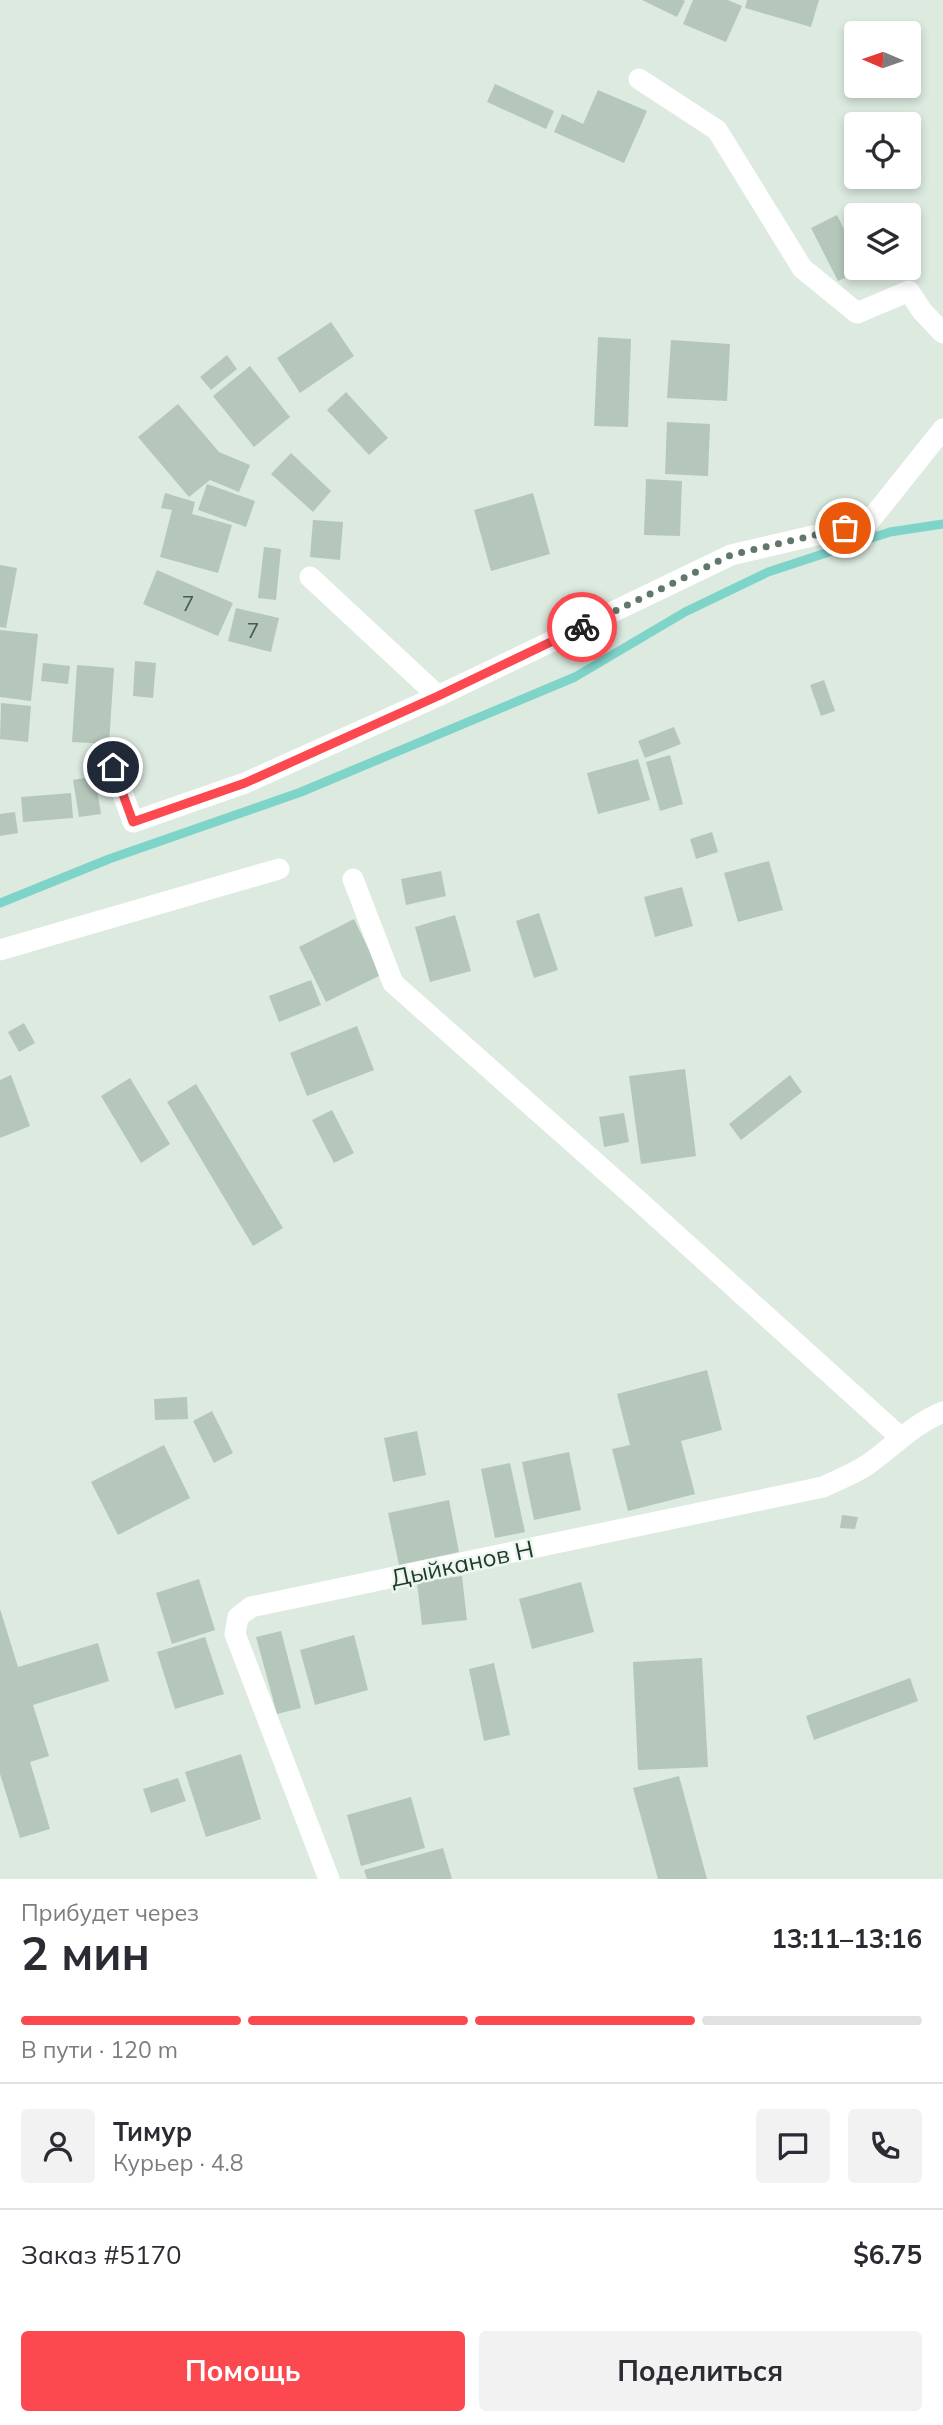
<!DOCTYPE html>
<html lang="ru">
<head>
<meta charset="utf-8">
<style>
  body { margin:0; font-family:Mulish,sans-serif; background:#f2f2f3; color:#2b2b33; height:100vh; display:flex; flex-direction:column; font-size:26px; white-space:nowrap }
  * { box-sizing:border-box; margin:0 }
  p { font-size:23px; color:#7c7c81 }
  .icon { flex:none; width:38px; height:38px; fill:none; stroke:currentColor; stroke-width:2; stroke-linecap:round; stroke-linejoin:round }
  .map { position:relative; height:1879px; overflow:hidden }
  .panel { display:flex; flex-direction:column; background:#fff; flex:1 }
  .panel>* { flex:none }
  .needle { width:46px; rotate:272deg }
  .controls { position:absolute; left:844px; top:21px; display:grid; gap:14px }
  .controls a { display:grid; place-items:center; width:77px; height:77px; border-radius:7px; background:#fff; box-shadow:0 4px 10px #0003; font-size:35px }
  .pin { position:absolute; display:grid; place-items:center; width:60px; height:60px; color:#fff; margin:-30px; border:4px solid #fff; border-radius:50%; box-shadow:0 2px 7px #0007 }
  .courier { position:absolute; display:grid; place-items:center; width:70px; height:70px; margin:-35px; border:5px solid #fb494f; border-radius:50%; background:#fff; color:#222; box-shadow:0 2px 9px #0007 }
  .headline em { font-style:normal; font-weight:700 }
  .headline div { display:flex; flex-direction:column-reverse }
  .headline { display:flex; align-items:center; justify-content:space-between; height:119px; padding:0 21px }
  h1 { font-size:46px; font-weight:700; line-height:52px }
  .bar { display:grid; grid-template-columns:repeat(4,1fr); gap:10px 7px; align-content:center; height:84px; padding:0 21px }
  .bar i { height:9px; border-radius:5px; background:#e1e1e2 }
  .bar .on { background:#fb494f }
  .bar p { grid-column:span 4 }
  .line { display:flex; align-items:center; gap:18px; padding:0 21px; border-top:2px solid #e1e1e2 }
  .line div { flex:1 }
  .round { display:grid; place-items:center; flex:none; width:74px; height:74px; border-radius:7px; background:#f2f2f3 }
  .button { display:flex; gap:14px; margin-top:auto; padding:14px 21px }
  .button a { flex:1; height:80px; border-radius:7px; background:#fb494f; color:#fff; font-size:28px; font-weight:700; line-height:80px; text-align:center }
  .button a+a { background:#f2f2f3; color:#2b2b33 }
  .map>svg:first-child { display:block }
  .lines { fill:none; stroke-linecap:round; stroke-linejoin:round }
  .stream { stroke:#7fd4c9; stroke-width:9 }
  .building { fill:#b5c7bb }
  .street { stroke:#fff; stroke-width:21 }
  .done { stroke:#60786a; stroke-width:7; stroke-dasharray:0 12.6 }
  .route { stroke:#fb494f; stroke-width:9 }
  .labels { text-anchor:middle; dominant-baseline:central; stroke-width:5; stroke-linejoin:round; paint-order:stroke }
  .number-label { font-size:21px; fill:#435d4e }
  .street-label { font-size:24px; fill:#1d3a2a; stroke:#edf6ef }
</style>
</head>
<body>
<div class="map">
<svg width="943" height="1879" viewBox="0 0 943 1879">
  <rect width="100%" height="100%" fill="#dceae0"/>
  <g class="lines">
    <!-- stream -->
    <path class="stream" d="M 0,903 L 109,859 L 301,792 L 575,677 L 685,612 L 768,572 L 890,532 L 943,524"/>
  </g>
  <!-- building -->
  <path class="building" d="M 642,0 L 683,0 L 685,1 L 677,17 Z
    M 693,0 L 728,0 L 742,6 L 726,42 L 683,24 Z
    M 747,0 L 819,0 L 811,27 L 745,8 Z
    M 495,84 L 554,111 L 546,129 L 487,102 Z
    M 598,90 L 647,111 L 624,163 L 554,132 L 562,114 L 583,124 Z
    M 837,215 L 856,253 L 856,268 L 866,268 L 838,281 L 811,228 Z
    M 331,322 L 354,356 L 300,393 L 277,358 Z
    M 598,337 L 631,339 L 628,427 L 594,426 Z
    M 671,340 L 730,344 L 727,401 L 667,398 Z
    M 227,355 L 237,369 L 211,390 L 200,377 Z
    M 250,366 L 290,417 L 254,447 L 213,396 Z
    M 346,392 L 388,438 L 369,455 L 327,410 Z
    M 178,404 L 219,452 L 250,465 L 239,492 L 210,480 L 189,497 L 138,437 Z
    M 667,422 L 710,424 L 708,476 L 665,474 Z
    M 291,453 L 331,491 L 313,512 L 271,474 Z
    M 646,479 L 682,481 L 680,536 L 644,535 Z
    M 207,484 L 255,501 L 246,527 L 198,510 Z
    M 165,493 L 195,502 L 192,514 L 232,525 L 218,573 L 160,557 L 172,510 L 161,508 Z
    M 533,493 L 550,554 L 491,571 L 474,510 Z
    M 313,520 L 343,522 L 340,560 L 310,557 Z
    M 264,547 L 281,549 L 276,600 L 258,598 Z
    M 0,565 L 17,568 L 6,628 L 0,627 Z
    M 157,570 L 233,603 L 218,636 L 143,604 Z
    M 236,608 L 279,618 L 271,652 L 228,641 Z
    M 0,630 L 38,634 L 31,701 L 0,697 Z
    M 135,661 L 156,663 L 153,698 L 133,696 Z
    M 43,663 L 70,666 L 68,684 L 41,681 Z
    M 77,665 L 114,668 L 109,744 L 72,742 Z
    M 824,680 L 835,711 L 821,716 L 810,685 Z
    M 1,703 L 31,706 L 28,742 L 0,739 Z
    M 674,727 L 681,744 L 645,758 L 638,741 Z
    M 670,755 L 683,804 L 660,811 L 646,762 Z
    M 638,759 L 650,800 L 598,814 L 587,773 Z
    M 95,776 L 101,814 L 79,817 L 73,780 Z
    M 71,793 L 73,818 L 23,822 L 21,797 Z
    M 15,812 L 18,833 L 0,836 L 0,814 Z
    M 712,832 L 718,852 L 696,859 L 690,839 Z
    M 769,861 L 783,910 L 738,922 L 724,873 Z
    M 441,871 L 446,896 L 406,905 L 401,879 Z
    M 682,887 L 693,926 L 655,937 L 644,897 Z
    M 539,913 L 558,970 L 534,978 L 516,921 Z
    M 455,915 L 471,971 L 430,982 L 415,927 Z
    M 354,919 L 381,975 L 326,1002 L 299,947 Z
    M 311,980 L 321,1005 L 279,1022 L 269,996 Z
    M 24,1023 L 35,1043 L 19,1052 L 8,1032 Z
    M 357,1026 L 374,1070 L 307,1096 L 290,1053 Z
    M 685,1069 L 696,1156 L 641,1164 L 629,1076 Z
    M 11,1075 L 30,1126 L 0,1138 L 0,1080 Z
    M 790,1075 L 802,1092 L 741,1140 L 729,1124 Z
    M 130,1078 L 170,1144 L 141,1163 L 101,1096 Z
    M 196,1084 L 283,1228 L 253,1246 L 167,1102 Z
    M 332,1110 L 354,1153 L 334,1163 L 312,1120 Z
    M 624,1113 L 629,1142 L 604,1147 L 599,1117 Z
    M 707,1370 L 722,1430 L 681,1441 L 695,1494 L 628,1511 L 612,1449 L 630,1445 L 617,1394 Z
    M 187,1397 L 188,1419 L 155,1420 L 154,1399 Z
    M 212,1411 L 233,1453 L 214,1463 L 193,1421 Z
    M 417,1431 L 426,1475 L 393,1482 L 384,1438 Z
    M 164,1445 L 190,1498 L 118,1535 L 91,1482 Z
    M 569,1452 L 581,1510 L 534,1520 L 522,1462 Z
    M 510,1463 L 525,1532 L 495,1538 L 481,1469 Z
    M 449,1500 L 459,1552 L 399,1565 L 388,1513 Z
    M 842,1515 L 858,1517 L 855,1529 L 840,1528 Z
    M 462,1576 L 467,1620 L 422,1625 L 417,1582 Z
    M 199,1579 L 215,1630 L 172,1644 L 156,1593 Z
    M 581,1582 L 594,1632 L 532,1649 L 519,1599 Z
    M 0,1609 L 18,1667 L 98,1643 L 109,1681 L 33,1705 L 49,1756 L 30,1762 L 50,1829 L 20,1838 L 0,1774 Z
    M 281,1631 L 301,1708 L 277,1714 L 256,1637 Z
    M 354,1635 L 368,1690 L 315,1705 L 300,1650 Z
    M 205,1637 L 224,1694 L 175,1709 L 157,1652 Z
    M 702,1658 L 708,1767 L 638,1770 L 633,1662 Z
    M 494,1663 L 510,1735 L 484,1741 L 469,1669 Z
    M 910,1678 L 918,1701 L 814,1740 L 806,1716 Z
    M 241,1754 L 261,1819 L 206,1837 L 185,1772 Z
    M 679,1776 L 707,1879 L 658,1879 L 633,1788 Z
    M 178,1778 L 186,1801 L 151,1813 L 143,1789 Z
    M 411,1797 L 425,1848 L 361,1866 L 347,1815 Z
    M 443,1848 L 452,1879 L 367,1879 L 364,1870 Z"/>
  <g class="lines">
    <!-- street -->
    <path class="street" d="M 639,79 L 717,130 L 802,268 L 857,313 L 909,291 L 922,311 L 943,333
      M 310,577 L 438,696
      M 113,767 L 133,822 L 245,783 L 438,696 L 731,555 L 868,523 L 943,429
      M 353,879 L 393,983 L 640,1202 L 900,1437
      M 0,950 L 279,869
      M 329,1879 L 235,1634 L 238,1617 L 251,1607 L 823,1487 C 837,1480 854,1474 867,1465 C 893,1447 913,1424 943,1412"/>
  </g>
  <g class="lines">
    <!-- done -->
    <path class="done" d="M 582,627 L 731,555 L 845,528"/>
    <!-- route -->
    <path class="route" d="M 113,767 L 133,822 L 245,783 L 438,696 L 582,627"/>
  </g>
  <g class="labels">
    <!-- number labels -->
    <g class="number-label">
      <text x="188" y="603">7</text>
      <text x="253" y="630">7</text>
    </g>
    <!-- street labels -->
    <g class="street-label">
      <text transform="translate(462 1563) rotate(-12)">Дыйканов Н</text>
    </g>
  </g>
</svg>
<div class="controls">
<a><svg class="needle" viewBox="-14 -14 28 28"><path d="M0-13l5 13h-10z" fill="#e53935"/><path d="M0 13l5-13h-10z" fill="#7c7c81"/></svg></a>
<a><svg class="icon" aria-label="locate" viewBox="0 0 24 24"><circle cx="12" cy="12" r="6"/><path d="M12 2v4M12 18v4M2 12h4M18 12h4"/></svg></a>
<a><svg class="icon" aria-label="layers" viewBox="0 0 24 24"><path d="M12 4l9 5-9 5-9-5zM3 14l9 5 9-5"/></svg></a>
</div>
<div class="pin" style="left:845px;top:528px;background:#ea580c"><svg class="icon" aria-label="bag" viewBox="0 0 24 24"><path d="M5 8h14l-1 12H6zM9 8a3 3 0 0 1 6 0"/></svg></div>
<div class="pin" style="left:113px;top:767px;background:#1f2937"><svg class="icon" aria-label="home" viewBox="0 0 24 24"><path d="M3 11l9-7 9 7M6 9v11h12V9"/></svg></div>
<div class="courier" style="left:582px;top:627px"><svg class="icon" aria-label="bike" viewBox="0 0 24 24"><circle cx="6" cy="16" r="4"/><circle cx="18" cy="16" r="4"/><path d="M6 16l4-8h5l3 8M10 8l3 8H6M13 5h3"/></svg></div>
</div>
<section class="panel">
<div class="headline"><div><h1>2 мин</h1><p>Прибудет через</p></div><em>13:11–13:16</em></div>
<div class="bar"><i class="on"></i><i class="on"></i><i class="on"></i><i></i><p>В пути · 120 m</p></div>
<div class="line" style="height:126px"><a class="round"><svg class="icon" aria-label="person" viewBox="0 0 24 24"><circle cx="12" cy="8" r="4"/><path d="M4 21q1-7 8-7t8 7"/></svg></a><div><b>Тимур</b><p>Курьер · 4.8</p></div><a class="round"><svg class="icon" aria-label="chat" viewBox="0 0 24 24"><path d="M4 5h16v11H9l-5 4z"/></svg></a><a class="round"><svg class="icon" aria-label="phone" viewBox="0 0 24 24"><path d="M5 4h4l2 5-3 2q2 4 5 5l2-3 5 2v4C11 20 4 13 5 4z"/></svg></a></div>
<div class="line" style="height:91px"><div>Заказ #5170</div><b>$6.75</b></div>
<div class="button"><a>Помощь</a><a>Поделиться</a></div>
</section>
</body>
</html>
